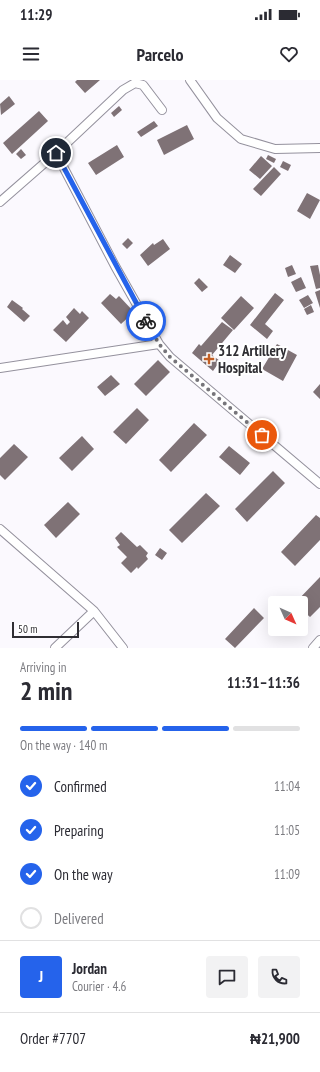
<!DOCTYPE html>
<html lang="en">
<head>
<meta charset="utf-8">
<style>
  body { margin:0; font-family:"PT Sans Narrow",sans-serif; background:#f2f2f3; color:#2b2b33; height:100vh; display:flex; flex-direction:column; font-size:15px; white-space:nowrap }
  * { box-sizing:border-box; margin:0 }
  p { font-size:13px; color:#7c7c81 }
  .icon { flex:none; width:22px; height:22px; fill:none; stroke:currentColor; stroke-width:2; stroke-linecap:round; stroke-linejoin:round }
  .map { position:relative; height:568px; overflow:hidden }
  .sheet { display:flex; flex-direction:column; background:#fff; flex:1 }
  .sheet>* { flex:none }
  .needle { width:26px; rotate:135deg }
  .tools { position:absolute; left:268px; top:516px; display:grid; gap:8px }
  .tools a { display:grid; place-items:center; width:40px; height:40px; border-radius:4px; background:#fff; box-shadow:0 4px 16px #0002; font-size:20px }
  .scale { position:absolute; left:12px; bottom:10px; width:67px; box-sizing:border-box; padding-left:4px; border:2px solid #2f2e33; border-top:0; font-size:11px; line-height:14px; white-space:nowrap; color:#2f2e33; -webkit-text-stroke:3px #fff; paint-order:stroke }
  .pin { position:absolute; display:grid; place-items:center; width:34px; height:34px; color:#fff; margin:-17px; border:2px solid #fff; border-radius:50%; box-shadow:0 1px 4px #0007 }
  .courier { position:absolute; display:grid; place-items:center; width:40px; height:40px; margin:-20px; border:3px solid #2563eb; border-radius:50%; background:#fff; color:#222; box-shadow:0 1px 5px #0007 }
  .headline em { font-style:normal; font-weight:600 }
  .headline div { display:flex; flex-direction:column-reverse }
  .headline { display:flex; align-items:center; justify-content:space-between; height:68px; padding:0 20px }
  h1 { font-size:26px; font-weight:600; line-height:30px }
  .bar { display:grid; grid-template-columns:repeat(4,1fr); gap:6px 4px; align-content:center; height:48px; padding:0 20px }
  .bar i { height:5px; border-radius:3px; background:#e1e1e2 }
  .bar .active { background:#2563eb }
  .bar p { grid-column:span 4 }
  .line { display:flex; align-items:center; gap:10px; padding:0 20px; border-top:1px solid #e1e1e2 }
  .line div { flex:1 }
  .round { display:grid; place-items:center; flex:none; width:42px; height:42px; border-radius:4px; background:#f2f2f3 }
  ol { padding:0 20px; list-style:none }
  li { display:flex; align-items:center; gap:12px; height:44px }
  li p { margin-inline-start:auto }
  li .icon { padding:4px; border-radius:50%; background:#2563eb; color:#fff; stroke-width:4 }
  li:last-child { color:#7c7c81 }
  li i { width:22px; height:22px; border:2px solid #e1e1e2; border-radius:50% }
  .status { display:flex; justify-content:space-between; align-items:center; height:28px; padding:0 20px; background:#fff; direction:ltr }
  .status svg { height:11px; fill:currentColor }
  header { display:flex; justify-content:space-between; align-items:center; height:52px; padding:0 20px; background:#fff; font-size:18px; font-weight:600 }
  .map>svg:first-child { display:block }
  .building { fill:#7f7276 }
  .lines { fill:none; stroke-linecap:round; stroke-linejoin:round }
  .minor-casing { stroke:#94919d; stroke-width:10 }
  .minor { stroke:#fff; stroke-width:8 }
  .done { stroke:#76757a; stroke-width:4; stroke-dasharray:0 7.2 }
  .route { stroke:#2563eb; stroke-width:5 }
  .poi-dot { fill:#c25f25; stroke:#fff; stroke-width:1.5 }
  .labels { text-anchor:middle; dominant-baseline:central; stroke-width:4; stroke-linejoin:round; paint-order:stroke }
  .poi-label { font-size:15px; font-weight:bold; fill:#2f2e33; stroke:#fff; text-anchor:start }
</style>
</head>
<body>
<div class="status"><b>11:29</b><svg viewBox="0 0 49 12"><path d="M0 12V9h3v3zM5 12V6h3v6zM10 12V3h3v9zM15 12V0h3v12zM26 1h20v11H26zM47 4h2v5h-2z"/></svg></div>
<header><svg class="icon" aria-label="menu" viewBox="0 0 24 24"><path d="M4 6h16M4 12h16M4 18h16"/></svg>Parcelo<svg class="icon" aria-label="heart" viewBox="0 0 24 24"><path d="M12 20l-8-8c-3-5 5-10 8-4 3-6 11-1 8 4z"/></svg></header>
<div class="map">
<svg width="320" height="568" viewBox="0 0 320 568">
  <rect width="100%" height="100%" fill="#fbf9fe"/>
  <!-- building -->
  <path class="building" d="M 77,0 L 100,0 L 85,13 L 75,2 Z
    M 9,16 L 15,24 L 1,35 L 0,24 Z
    M 119,26 L 122,30 L 114,37 L 111,33 Z
    M 39,31 L 48,41 L 12,74 L 3,63 Z
    M 154,41 L 158,46 L 141,57 L 137,52 Z
    M 187,45 L 194,59 L 164,75 L 157,60 Z
    M 117,65 L 124,77 L 96,95 L 88,83 Z
    M 21,69 L 26,75 L 21,79 L 16,74 Z
    M 268,75 L 276,79 L 274,83 L 266,79 Z
    M 261,76 L 272,86 L 260,99 L 249,90 Z
    M 283,81 L 291,85 L 288,91 L 280,87 Z
    M 274,87 L 281,94 L 261,116 L 253,109 Z
    M 307,113 L 320,120 L 310,139 L 297,131 Z
    M 128,158 L 133,163 L 127,169 L 122,164 Z
    M 163,159 L 170,169 L 148,186 L 140,175 L 153,163 L 154,165 Z
    M 230,175 L 242,184 L 235,193 L 223,185 Z
    M 292,185 L 296,194 L 288,197 L 285,188 Z
    M 318,185 L 320,195 L 320,208 L 316,209 L 310,186 Z
    M 301,197 L 306,208 L 296,212 L 291,202 Z
    M 199,198 L 208,207 L 202,212 L 194,203 Z
    M 320,210 L 320,228 L 315,212 Z
    M 275,213 L 284,220 L 265,244 L 273,251 L 267,259 L 250,245 Z
    M 110,214 L 116,219 L 119,216 L 134,232 L 121,244 L 101,223 Z
    M 308,215 L 313,223 L 304,228 L 299,220 Z
    M 241,216 L 254,228 L 234,250 L 221,238 Z
    M 12,220 L 23,228 L 22,229 L 30,236 L 24,242 L 7,227 Z
    M 311,225 L 314,232 L 307,235 L 304,229 Z
    M 74,228 L 80,234 L 82,231 L 89,238 L 66,262 L 53,250 L 63,240 L 67,245 L 70,242 L 66,237 Z
    M 222,242 L 233,250 L 212,275 L 220,281 L 213,291 L 192,273 L 199,264 L 201,266 Z
    M 277,264 L 297,275 L 283,301 L 262,289 Z
    M 158,280 L 170,292 L 146,316 L 134,304 Z
    M 222,283 L 226,286 L 220,292 L 217,289 Z
    M 111,295 L 120,304 L 105,316 L 97,307 Z
    M 320,304 L 320,319 L 313,312 Z
    M 137,328 L 149,340 L 126,364 L 113,352 Z
    M 194,343 L 207,355 L 171,392 L 159,380 Z
    M 82,356 L 94,369 L 72,391 L 59,378 Z
    M 14,364 L 28,377 L 5,400 L 0,395 L 0,378 Z
    M 229,366 L 250,383 L 240,395 L 219,377 Z
    M 273,391 L 285,403 L 247,442 L 235,429 Z
    M 206,413 L 220,426 L 182,463 L 169,450 Z
    M 68,422 L 80,434 L 56,458 L 44,445 Z
    M 316,435 L 320,438 L 320,460 L 295,486 L 281,472 Z
    M 121,452 L 137,467 L 140,465 L 148,473 L 146,476 L 148,479 L 138,489 L 137,487 L 131,493 L 121,483 L 127,477 L 117,467 L 120,465 L 115,458 Z
    M 160,468 L 167,473 L 162,480 L 155,475 Z
    M 320,497 L 320,527 L 310,537 L 301,529 L 301,523 L 295,523 Z
    M 254,528 L 264,538 L 235,568 L 225,559 Z"/>
  <g class="lines">
    <defs>
      <path id="minor" d="M 190,0 L 217,38 L 241,59 L 275,69 L 320,68
        M 56,73 L 115,186 L 159,264 L 170,277 L 320,404
        M 0,122 L 56,73 L 123,10 L 135,3 L 143,5 L 162,30
        M 0,288 L 159,264
        M 0,449 L 94,531 L 123,568
        M 55,568 L 94,531
        M 313,568 L 320,560"/>
    </defs>
    <!-- minor casing -->
    <use href="#minor" class="minor-casing"/>
    <!-- minor -->
    <use href="#minor" class="minor"/>
  </g>
  <g class="lines">
    <!-- done -->
    <path class="done" d="M 146,241 L 159,264 L 170,277 L 262,355"/>
    <!-- route -->
    <path class="route" d="M 56,73 L 146,241"/>
  </g>
  <!-- markers -->
  <path class="poi-dot" d="M207 273h4v4h4v4h-4v4h-4v-4h-4v-4h4z"/>
  <g class="labels">
    <!-- poi labels -->
    <g class="poi-label">
      <text x="218" y="270">312 Artillery<tspan x="218" dy="17">Hospital</tspan></text>
    </g>
  </g>
</svg>
<div class="tools">
<a><svg class="needle" viewBox="-14 -14 28 28"><path d="M0-13l5 13h-10z" fill="#e53935"/><path d="M0 13l5-13h-10z" fill="#7c7c81"/></svg></a>
</div>
<div class="scale">50 m</div>
<div class="pin" style="left:262px;top:355px;background:#ea580c"><svg class="icon" aria-label="bag" viewBox="0 0 24 24"><path d="M5 8h14l-1 12H6zM9 8a3 3 0 0 1 6 0"/></svg></div>
<div class="pin" style="left:56px;top:73px;background:#1f2937"><svg class="icon" aria-label="home" viewBox="0 0 24 24"><path d="M3 11l9-7 9 7M6 9v11h12V9"/></svg></div>
<div class="courier" style="left:146px;top:241px"><svg class="icon" aria-label="bike" viewBox="0 0 24 24"><circle cx="6" cy="16" r="4"/><circle cx="18" cy="16" r="4"/><path d="M6 16l4-8h5l3 8M10 8l3 8H6M13 5h3"/></svg></div>
</div>
<section class="sheet">
<div class="headline"><div><h1>2 min</h1><p>Arriving in</p></div><em>11:31–11:36</em></div>
<div class="bar"><i class="active"></i><i class="active"></i><i class="active"></i><i></i><p>On the way · 140 m</p></div>
<ol>
<li><svg class="icon" aria-label="check" viewBox="0 0 24 24"><path d="M5 12l5 5 9-10"/></svg>Confirmed<p>11:04</p></li>
<li><svg class="icon" aria-label="check" viewBox="0 0 24 24"><path d="M5 12l5 5 9-10"/></svg>Preparing<p>11:05</p></li>
<li><svg class="icon" aria-label="check" viewBox="0 0 24 24"><path d="M5 12l5 5 9-10"/></svg>On the way<p>11:09</p></li>
<li><i></i>Delivered</li>
</ol>
<div class="line" style="height:72px"><b class="round" style="background:#2563eb;color:#fff">J</b><div><b>Jordan</b><p>Courier · 4.6</p></div><a class="round"><svg class="icon" aria-label="chat" viewBox="0 0 24 24"><path d="M4 5h16v11H9l-5 4z"/></svg></a><a class="round"><svg class="icon" aria-label="phone" viewBox="0 0 24 24"><path d="M5 4h4l2 5-3 2q2 4 5 5l2-3 5 2v4C11 20 4 13 5 4z"/></svg></a></div>
<div class="line" style="height:52px"><div>Order #7707</div><b>₦21,900</b></div>
</section>
</body>
</html>
